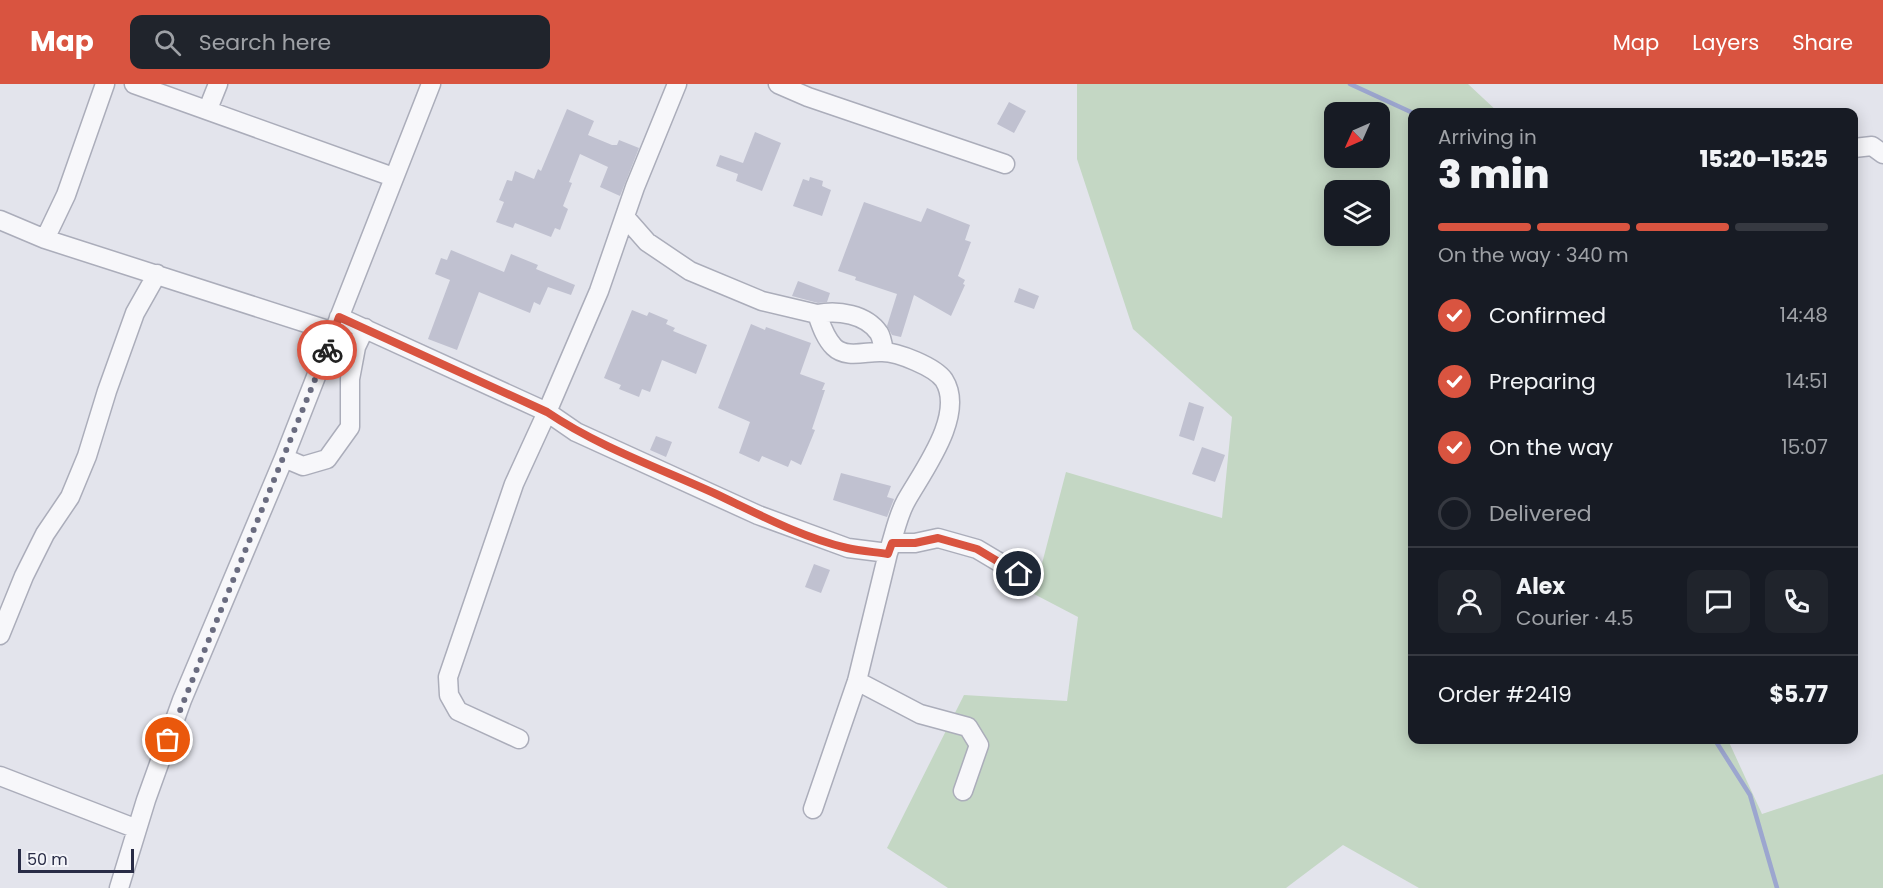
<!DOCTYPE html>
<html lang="en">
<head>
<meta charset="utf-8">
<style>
  body { margin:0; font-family:Poppins,sans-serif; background:#20242c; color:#f1f3f6; height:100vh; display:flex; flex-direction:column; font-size:22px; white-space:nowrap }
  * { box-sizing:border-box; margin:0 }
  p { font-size:20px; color:#9ea1a6 }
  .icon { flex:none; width:33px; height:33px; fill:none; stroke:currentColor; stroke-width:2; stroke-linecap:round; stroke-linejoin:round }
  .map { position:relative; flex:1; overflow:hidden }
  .details { position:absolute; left:1408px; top:24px; width:450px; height:636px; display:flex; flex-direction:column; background:#171b24; border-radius:12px; box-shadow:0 3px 15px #0003 }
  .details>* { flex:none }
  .needle { width:39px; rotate:225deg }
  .tools { position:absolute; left:1324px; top:18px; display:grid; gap:12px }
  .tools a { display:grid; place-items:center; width:66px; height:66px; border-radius:12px; background:#171b24; box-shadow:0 3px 15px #0003; font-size:30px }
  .scale { position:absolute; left:18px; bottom:15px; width:116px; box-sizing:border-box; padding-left:6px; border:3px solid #292c46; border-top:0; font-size:16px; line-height:21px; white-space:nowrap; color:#292c46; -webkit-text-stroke:4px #f3f4f9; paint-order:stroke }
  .pin { position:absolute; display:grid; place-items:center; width:51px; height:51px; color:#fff; margin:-26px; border:3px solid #fff; border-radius:50%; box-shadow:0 2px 6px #0007 }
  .courier { position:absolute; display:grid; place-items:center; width:60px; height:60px; margin:-30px; border:4px solid #d95440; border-radius:50%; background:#fff; color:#222; box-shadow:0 2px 8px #0007 }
  .head em { font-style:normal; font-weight:800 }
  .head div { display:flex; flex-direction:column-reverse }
  .head { display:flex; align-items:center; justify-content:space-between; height:102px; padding:0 30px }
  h1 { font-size:39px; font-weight:800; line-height:45px }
  .bar { display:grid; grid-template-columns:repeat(4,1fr); gap:9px 6px; align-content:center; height:72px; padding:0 30px }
  .bar i { height:8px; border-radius:4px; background:#363941 }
  .bar .current { background:#d95440 }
  .bar p { grid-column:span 4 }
  .line { display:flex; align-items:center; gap:15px; padding:0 30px; border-top:2px solid #363941 }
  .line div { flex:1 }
  .round { display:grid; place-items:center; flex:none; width:63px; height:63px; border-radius:12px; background:#20242c }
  ol { padding:0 30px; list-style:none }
  li { display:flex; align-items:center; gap:18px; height:66px }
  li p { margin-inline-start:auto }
  li .icon { padding:6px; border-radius:50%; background:#d95440; color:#fff; stroke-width:4 }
  li:last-child { color:#9ea1a6 }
  li i { width:33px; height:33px; border:3px solid #363941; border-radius:50% }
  header { display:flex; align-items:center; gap:36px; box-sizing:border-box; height:84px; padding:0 30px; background:#d95440; color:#fff }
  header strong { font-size:28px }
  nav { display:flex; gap:33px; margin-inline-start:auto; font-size:21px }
  .search { width:420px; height:54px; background:#20242c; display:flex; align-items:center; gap:15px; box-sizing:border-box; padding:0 21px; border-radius:12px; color:#9ea1a6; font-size:22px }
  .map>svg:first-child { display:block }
  .green { fill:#c4d7c4; fill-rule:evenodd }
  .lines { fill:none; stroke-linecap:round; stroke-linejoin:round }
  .stream { stroke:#9ca6cf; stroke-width:4.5 }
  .building { fill:#c0c1d0 }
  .minor-casing { stroke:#abadba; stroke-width:21 }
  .minor { stroke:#f7f7fa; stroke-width:18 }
  .done { stroke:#6a6c80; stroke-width:6; stroke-dasharray:0 10.8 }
  .route { stroke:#d95440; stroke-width:8 }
</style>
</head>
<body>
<header>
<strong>Map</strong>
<div class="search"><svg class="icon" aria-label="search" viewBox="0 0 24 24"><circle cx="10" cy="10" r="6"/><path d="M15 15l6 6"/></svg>Search here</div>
<nav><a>Map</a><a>Layers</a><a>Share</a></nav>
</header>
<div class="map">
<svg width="1883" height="804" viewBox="0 0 1883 804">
  <rect width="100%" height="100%" fill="#e3e4ec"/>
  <!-- green -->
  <path class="green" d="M 1077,0 L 1468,0 L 1498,28 L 1413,28 L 1413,656 L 1728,656 L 1762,730 L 1883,690 L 1883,804 L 1419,804 L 1343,761 L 1286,804 L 948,804 L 887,764 L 964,611 L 1067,617 L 1078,533 L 1034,510 L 1066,388 L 1222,434 L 1232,333 L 1133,245 L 1077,75 ZM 1335,28 L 1380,28 L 1380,74 L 1335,74 ZM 1335,106 L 1380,106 L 1380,152 L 1335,152 Z"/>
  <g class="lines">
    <!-- stream -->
    <path class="stream" d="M 1350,0 L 1413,29
      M 1715,656 L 1750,711 L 1777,804"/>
  </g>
  <!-- building -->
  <path class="building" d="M 1009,18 L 1026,27 L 1014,49 L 997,40 Z
    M 567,25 L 594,37 L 588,51 L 612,61 L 617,61 L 619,56 L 639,64 L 620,112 L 600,103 L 608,83 L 580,70 L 569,98 L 572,99 L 563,122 L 568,125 L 560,146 L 555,144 L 551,153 L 515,139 L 513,144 L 496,138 L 504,118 L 499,116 L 507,96 L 512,97 L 515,87 L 534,95 L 538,85 L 541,87 Z
    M 755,48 L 781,59 L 762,107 L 736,97 L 738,90 L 716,82 L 720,71 L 743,79 Z
    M 810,93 L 823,97 L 822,102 L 831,106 L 822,132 L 793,122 L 803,95 L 809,97 Z
    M 864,118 L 921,138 L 927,124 L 970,141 L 965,156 L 971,158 L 958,192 L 965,196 L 963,200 L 965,201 L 951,232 L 914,211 L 901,253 L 892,251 L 887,242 L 897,210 L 855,196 L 856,193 L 838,187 Z
    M 451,166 L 504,188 L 511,170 L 538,181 L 536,185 L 575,201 L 571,211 L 548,203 L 540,221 L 534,218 L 530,229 L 479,208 L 457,266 L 428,255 L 450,196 L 435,190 L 441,174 L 447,176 Z
    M 798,197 L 830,209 L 827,218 L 818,219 L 792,212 Z
    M 1019,204 L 1039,212 L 1034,225 L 1014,218 Z
    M 632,226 L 647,232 L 649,228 L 668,236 L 666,240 L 675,244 L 673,247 L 707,261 L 696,290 L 662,276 L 650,308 L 642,305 L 639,313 L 619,305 L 621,301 L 604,294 Z
    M 751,240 L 765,246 L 766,243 L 811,259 L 800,290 L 825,299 L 822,306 L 825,306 L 812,345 L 815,346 L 801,381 L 791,376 L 788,383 L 762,372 L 759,378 L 739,369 L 750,338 L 718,324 Z
    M 1189,318 L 1204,323 L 1194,357 L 1179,352 Z
    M 656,352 L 672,358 L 666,373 L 650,366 Z
    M 1202,363 L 1225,371 L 1215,398 L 1192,390 Z
    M 841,389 L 891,402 L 887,413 L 894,415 L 887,433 L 833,416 Z
    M 814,480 L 830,486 L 821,509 L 805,503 Z"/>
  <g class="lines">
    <defs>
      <path id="minor" d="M 134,0 L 393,93
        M 778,0 L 808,13 L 1005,80
        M 208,25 L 218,0
        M 1854,64 L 1872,62 L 1883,70
        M 0,136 L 45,155 L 334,248
        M 45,155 L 66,111 L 105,0
        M 817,230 C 838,226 866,230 879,249 C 882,254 883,262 884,268
        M 339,233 L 547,328 L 599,207 L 635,103 L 677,0
        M 284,374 L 303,382 L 327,375 L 350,343 L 350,295 L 356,263 L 365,244
        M 892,459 L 915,459 L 938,454 L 977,465 L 1019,490
        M 0,551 L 24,492 L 45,450 L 70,413 L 87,372 L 107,307 L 135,229 L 157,190
        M 857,597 L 920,630 L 968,643 L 979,661 L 963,707
        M 519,655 L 458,627 L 449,611 L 448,593 L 514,400 L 547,328 L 576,348 L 758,431 L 848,464 L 888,469 C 894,453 897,433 906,417 C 922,388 966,331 944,296 C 935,283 898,268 882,268 C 867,267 846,275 834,263 C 825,254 821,241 817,230 L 762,217 L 690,187 L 647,158 L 625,133
        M 0,692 L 137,745
        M 813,725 L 857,597 L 888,469
        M 119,804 L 146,716 L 182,616 L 284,374 L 431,0"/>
    </defs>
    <!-- minor casing -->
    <use href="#minor" class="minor-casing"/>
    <!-- minor -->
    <use href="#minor" class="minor"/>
  </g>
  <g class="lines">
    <!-- done -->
    <path class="done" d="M 168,656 L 327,266"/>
    <!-- route -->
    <path class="route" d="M 327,266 L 339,233 L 547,328 C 599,363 659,384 716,410 C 758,430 801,453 847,464 C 860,467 875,468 888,470 L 892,459 L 915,459 L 938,454 L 977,465 L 1019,490"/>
  </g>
</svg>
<div class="tools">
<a><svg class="needle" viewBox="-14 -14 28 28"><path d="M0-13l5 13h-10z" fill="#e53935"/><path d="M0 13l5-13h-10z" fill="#9ea1a6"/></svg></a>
<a><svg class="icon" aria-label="layers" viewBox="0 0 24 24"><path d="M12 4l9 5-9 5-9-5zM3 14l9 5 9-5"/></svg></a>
</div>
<div class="scale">50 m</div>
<div class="pin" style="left:168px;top:656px;background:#ea580c"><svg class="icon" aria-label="bag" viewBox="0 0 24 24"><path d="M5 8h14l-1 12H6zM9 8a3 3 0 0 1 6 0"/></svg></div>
<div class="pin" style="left:1019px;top:490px;background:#1f2937"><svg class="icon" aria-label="home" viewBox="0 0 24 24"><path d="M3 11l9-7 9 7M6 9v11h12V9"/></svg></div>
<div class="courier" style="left:327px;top:266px"><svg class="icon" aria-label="bike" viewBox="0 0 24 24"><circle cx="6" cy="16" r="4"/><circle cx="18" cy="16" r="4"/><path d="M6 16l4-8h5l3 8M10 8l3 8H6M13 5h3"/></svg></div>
<section class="details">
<div class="head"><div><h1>3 min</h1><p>Arriving in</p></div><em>15:20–15:25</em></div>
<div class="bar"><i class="current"></i><i class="current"></i><i class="current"></i><i></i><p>On the way · 340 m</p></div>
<ol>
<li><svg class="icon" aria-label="check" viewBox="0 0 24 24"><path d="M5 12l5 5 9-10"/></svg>Confirmed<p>14:48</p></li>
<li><svg class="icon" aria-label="check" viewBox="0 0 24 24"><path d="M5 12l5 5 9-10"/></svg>Preparing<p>14:51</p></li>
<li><svg class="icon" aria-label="check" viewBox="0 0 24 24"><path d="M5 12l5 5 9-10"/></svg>On the way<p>15:07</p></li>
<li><i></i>Delivered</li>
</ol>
<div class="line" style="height:108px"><a class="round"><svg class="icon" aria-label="person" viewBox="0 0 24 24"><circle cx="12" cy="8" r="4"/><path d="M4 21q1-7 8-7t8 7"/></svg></a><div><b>Alex</b><p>Courier · 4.5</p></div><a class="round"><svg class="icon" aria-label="chat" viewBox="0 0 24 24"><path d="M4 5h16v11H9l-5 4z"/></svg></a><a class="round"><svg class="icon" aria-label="phone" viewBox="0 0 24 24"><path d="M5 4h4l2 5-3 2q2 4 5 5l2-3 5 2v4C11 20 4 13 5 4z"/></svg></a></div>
<div class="line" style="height:78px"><div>Order #2419</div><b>$5.77</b></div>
</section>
</div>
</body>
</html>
